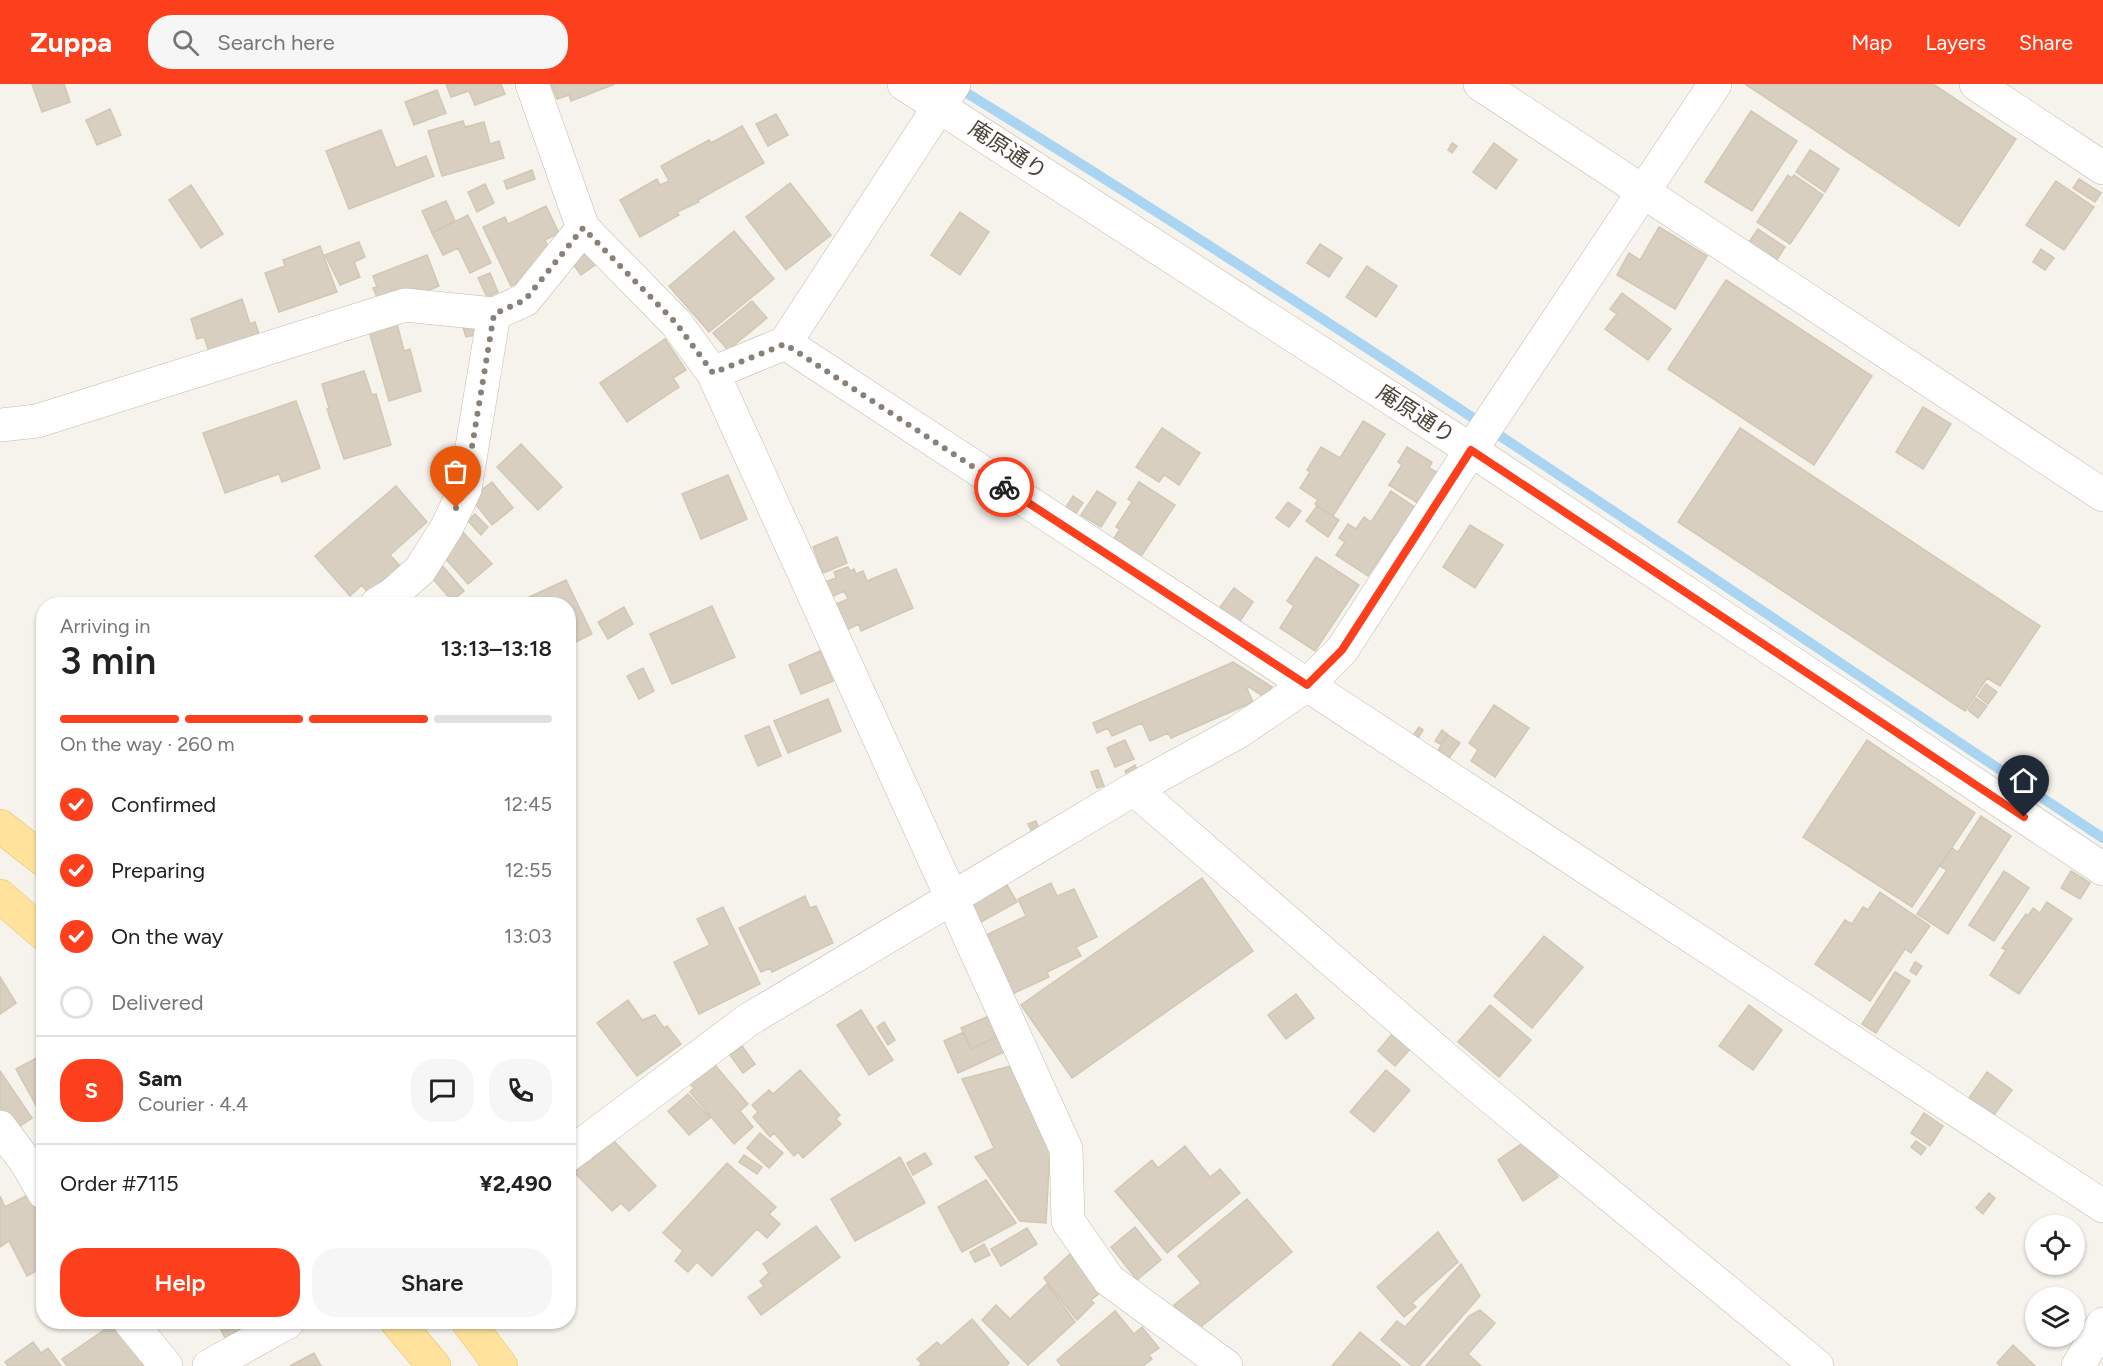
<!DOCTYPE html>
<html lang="en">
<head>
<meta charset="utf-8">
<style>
  body { margin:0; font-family:Figtree,"Noto Sans JP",sans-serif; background:#f6f6f6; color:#222; height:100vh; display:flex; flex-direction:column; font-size:22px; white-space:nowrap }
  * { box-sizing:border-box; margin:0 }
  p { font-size:20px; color:#767676 }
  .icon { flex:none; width:33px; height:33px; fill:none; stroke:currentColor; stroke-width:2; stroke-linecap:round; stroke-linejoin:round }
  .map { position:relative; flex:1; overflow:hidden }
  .details { position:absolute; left:36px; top:513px; width:540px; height:732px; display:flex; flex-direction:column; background:#fff; border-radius:24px; box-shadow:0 2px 4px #0004 }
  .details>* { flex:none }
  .fabs { position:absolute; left:2025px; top:1131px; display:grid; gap:12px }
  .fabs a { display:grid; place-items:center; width:60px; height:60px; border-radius:50%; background:#fff; box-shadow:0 2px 4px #0004; font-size:30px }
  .pin { position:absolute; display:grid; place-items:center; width:51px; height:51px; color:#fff; margin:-62px -26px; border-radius:50% 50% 50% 0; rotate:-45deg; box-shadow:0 0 6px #0007 }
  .pin .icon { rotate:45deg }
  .courier { position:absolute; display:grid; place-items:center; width:60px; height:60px; margin:-30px; border:4px solid #fc3f1d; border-radius:50%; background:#fff; color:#222; box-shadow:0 2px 8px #0007 }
  .summary em { font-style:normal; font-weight:600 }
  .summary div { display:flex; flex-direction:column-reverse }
  .summary { display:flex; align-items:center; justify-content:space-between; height:102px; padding:0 24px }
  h1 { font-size:39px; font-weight:600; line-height:45px }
  .bar { display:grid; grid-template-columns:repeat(4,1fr); gap:9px 6px; align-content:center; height:72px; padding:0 24px }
  .bar i { height:8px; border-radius:4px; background:#e0e0e0 }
  .bar .selected { background:#fc3f1d }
  .bar p { grid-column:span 4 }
  .line { display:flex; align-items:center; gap:15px; padding:0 24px; border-top:2px solid #e0e0e0 }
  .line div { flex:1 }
  .round { display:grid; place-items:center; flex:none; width:63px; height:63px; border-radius:24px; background:#f6f6f6 }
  ol { padding:0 24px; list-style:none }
  li { display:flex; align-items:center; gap:18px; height:66px }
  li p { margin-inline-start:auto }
  li .icon { padding:6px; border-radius:50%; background:#fc3f1d; color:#fff; stroke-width:4 }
  li:last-child { color:#767676 }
  li i { width:33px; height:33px; border:3px solid #e0e0e0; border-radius:50% }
  .button { display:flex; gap:12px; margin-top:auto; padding:12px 24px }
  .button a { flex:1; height:69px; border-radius:24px; background:#fc3f1d; color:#fff; font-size:24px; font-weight:600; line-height:69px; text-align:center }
  .button a+a { background:#f6f6f6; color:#222 }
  header { display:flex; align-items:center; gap:36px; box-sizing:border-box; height:84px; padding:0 30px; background:#fc3f1d; color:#fff }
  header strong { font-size:28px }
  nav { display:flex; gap:33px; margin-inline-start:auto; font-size:21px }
  .search { width:420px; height:54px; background:#f6f6f6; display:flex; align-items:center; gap:15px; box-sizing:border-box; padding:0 21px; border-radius:24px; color:#767676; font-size:22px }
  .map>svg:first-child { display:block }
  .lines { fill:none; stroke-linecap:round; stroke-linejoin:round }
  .stream { stroke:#a9d4f2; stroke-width:10 }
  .building { fill:#d8cfc1; stroke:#d3c7b4; stroke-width:1.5 }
  .minor-casing { stroke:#c2bbae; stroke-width:34 }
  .tertiary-casing { stroke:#c2bbae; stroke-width:34 }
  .primary-casing { stroke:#e6c16a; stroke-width:34 }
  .minor { stroke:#fff; stroke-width:33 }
  .tertiary { stroke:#fff; stroke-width:33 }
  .primary { stroke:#ffe39c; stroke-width:33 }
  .done { stroke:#878178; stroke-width:6; stroke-dasharray:0 10.8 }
  .route { stroke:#fc3f1d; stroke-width:8 }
  .labels { text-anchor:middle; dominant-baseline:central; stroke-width:4.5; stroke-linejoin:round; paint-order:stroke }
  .street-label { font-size:22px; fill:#4b4439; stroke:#fff }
</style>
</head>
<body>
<header>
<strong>Zuppa</strong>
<div class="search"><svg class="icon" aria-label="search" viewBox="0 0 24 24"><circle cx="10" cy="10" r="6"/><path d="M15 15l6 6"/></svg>Search here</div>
<nav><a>Map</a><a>Layers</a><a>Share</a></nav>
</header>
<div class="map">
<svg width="2103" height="1282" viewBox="0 0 2103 1282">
  <rect width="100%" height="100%" fill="#f6f3ec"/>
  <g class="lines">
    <!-- stream -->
    <path class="stream" d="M 957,3 C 1346,242 1722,502 2103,754"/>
  </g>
  <!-- building -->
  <path class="building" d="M 32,0 L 64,0 L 70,18 L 42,28 Z
    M 446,0 L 501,0 L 505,10 L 475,21 L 469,7 L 451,13 Z
    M 551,0 L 615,0 L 571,17 L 569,11 L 557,15 Z
    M 1745,0 L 1933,0 L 2016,55 L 1959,142 Z
    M 437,6 L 446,29 L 414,41 L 405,18 Z
    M 110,25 L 121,51 L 97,61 L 86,36 Z
    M 1751,27 L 1797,57 L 1752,127 L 1705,98 Z
    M 776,30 L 788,51 L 768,62 L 756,40 Z
    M 463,37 L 465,43 L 484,38 L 490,60 L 499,57 L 504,74 L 442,92 L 428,47 Z
    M 742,42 L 764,79 L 698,116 L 699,118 L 677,128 L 679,131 L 640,153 L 620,116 L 657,95 L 660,101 L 669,97 L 661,82 L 709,56 L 711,59 Z
    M 381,46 L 396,84 L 426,72 L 434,92 L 349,125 L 326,67 Z
    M 1452,59 L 1457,62 L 1452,69 L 1448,66 Z
    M 1494,59 L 1517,76 L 1496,105 L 1473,88 Z
    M 1810,66 L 1839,85 L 1825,108 L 1796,88 Z
    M 532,86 L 535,95 L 507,105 L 504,97 Z
    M 1788,91 L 1792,94 L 1794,91 L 1823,111 L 1790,160 L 1757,138 Z
    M 2079,95 L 2101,109 L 2095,118 L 2073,104 Z
    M 2056,97 L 2094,123 L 2064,166 L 2026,141 Z
    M 790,99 L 831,151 L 786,186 L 746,133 Z
    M 485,100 L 494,119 L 477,128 L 468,108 Z
    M 191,101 L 223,150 L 201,164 L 169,116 Z
    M 446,117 L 455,137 L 432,149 L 422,127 Z
    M 546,122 L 559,149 L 545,156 L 550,167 L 536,190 L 511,202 L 483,143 L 505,133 L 508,140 Z
    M 960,128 L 989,148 L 960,191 L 931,171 Z
    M 468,131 L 491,179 L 470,189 L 458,164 L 443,171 L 432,149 Z
    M 1659,143 L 1707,172 L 1675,225 L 1617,191 L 1629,169 L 1640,176 Z
    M 1758,145 L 1785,163 L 1774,180 L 1747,161 Z
    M 734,147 L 774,195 L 709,248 L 669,202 Z
    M 583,156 L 599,178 L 581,191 L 565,169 Z
    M 359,158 L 365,173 L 354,178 L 360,193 L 340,201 L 325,171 Z
    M 1320,160 L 1342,174 L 1329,193 L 1307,179 Z
    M 320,162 L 337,208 L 279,228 L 265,189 L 285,182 L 283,176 Z
    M 2041,165 L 2054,174 L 2045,186 L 2033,178 Z
    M 427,171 L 439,202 L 382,224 L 373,204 L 377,203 L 373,192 Z
    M 1367,182 L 1397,202 L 1376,233 L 1346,213 Z
    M 490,189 L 498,208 L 487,213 L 478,194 Z
    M 1726,196 L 1872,292 L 1814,381 L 1668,285 Z
    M 1622,209 L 1671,245 L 1648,276 L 1605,245 L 1617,230 L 1610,225 Z
    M 242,215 L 250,240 L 255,238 L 262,259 L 212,276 L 204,253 L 197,255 L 191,235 Z
    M 752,217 L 767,234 L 728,266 L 713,249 Z
    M 395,232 L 404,267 L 410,265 L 421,307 L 389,317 L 367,240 Z
    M 473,238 L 476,251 L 466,253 L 462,240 Z
    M 665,255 L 686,286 L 673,294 L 679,303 L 627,338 L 600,299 Z
    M 364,287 L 372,311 L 376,310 L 391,361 L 344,375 L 327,325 L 329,324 L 322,300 Z
    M 296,317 L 320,384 L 282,398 L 279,390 L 225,409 L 203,349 Z
    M 1923,323 L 1951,340 L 1923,385 L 1896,368 Z
    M 1363,337 L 1385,350 L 1333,432 L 1315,420 L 1318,416 L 1300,404 L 1310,388 L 1307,386 L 1321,363 L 1340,374 Z
    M 1162,344 L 1200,369 L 1179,401 L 1164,391 L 1159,398 L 1136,383 Z
    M 1740,344 L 2040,542 L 2000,602 L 1987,594 L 1965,627 L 1678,438 Z
    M 521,360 L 562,403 L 538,426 L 497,383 Z
    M 1407,363 L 1432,378 L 1429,384 L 1440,390 L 1421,421 L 1389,401 L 1402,381 L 1398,378 Z
    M 728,391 L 747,435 L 701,455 L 682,410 Z
    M 492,398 L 513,424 L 492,441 L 471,414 Z
    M 1139,398 L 1175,421 L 1138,477 L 1111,459 L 1120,445 L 1116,443 L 1132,418 L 1128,415 Z
    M 396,402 L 427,438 L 390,471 L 400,482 L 369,510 L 362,501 L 350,512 L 315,472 Z
    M 1097,407 L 1116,419 L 1101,443 L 1081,431 Z
    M 1391,407 L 1419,426 L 1400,455 L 1395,451 L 1368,492 L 1336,471 L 1345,458 L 1339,454 L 1348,440 L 1356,445 L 1364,433 L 1371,438 Z
    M 1073,412 L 1083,419 L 1076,429 L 1066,423 Z
    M 1288,418 L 1301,427 L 1289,443 L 1276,434 Z
    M 1317,422 L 1339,436 L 1328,453 L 1306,437 Z
    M 475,430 L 488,443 L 481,451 L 468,437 Z
    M 1470,441 L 1503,461 L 1475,504 L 1443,483 Z
    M 461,446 L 492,480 L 468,500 L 438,466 Z
    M 837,453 L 847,479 L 823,489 L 813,463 Z
    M 1316,473 L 1359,501 L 1315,567 L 1280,544 L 1294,522 L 1287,517 Z
    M 440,479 L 464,507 L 452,517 L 428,489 Z
    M 848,483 L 850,487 L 854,485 L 856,490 L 863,487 L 867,497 L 896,485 L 913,524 L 861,547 L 859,540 L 844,547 L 834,521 L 848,515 L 844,507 L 829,514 L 822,499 L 836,494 L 834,488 Z
    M 566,496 L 592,550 L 568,562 L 568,520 L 514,520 Z
    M 1234,504 L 1253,518 L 1238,540 L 1218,526 Z
    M 712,522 L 735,573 L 672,600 L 650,550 Z
    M 624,523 L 633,540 L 608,555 L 598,538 Z
    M 820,567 L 833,597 L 801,610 L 789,581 Z
    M 1233,578 L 1272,603 L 1264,613 L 1249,603 L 1247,605 L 1253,618 L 1171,654 L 1168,649 L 1150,657 L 1142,639 L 1112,652 L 1108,644 L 1097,649 L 1093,639 Z
    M 643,584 L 654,607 L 639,615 L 627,592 Z
    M 1986,600 L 1997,608 L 1988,620 L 1978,612 Z
    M 1976,614 L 1987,622 L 1978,634 L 1968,626 Z
    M 828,615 L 841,647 L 788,669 L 774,637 Z
    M 1494,621 L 1529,644 L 1495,693 L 1471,677 L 1478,666 L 1469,659 Z
    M 769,642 L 781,672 L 758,682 L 745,652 Z
    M 1419,643 L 1423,646 L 1418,654 L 1414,650 Z
    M 1442,646 L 1447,650 L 1440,660 L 1435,657 Z
    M 1448,651 L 1460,659 L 1449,674 L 1438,666 Z
    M 1125,656 L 1134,675 L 1115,683 L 1107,664 Z
    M 1867,656 L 1975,729 L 1912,823 L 1803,753 Z
    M 1135,681 L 1137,685 L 1127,691 L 1125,687 Z
    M 1098,686 L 1104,702 L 1097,704 L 1091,688 Z
    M 1981,732 L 2011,752 L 1948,850 L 1917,830 L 1947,786 L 1940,782 L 1952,764 L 1958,768 Z
    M 1036,737 L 1038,743 L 1031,746 L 1028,740 Z
    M 2004,787 L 2029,804 L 1994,857 L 1969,841 Z
    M 2071,787 L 2090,799 L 2080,815 L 2061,804 Z
    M 1202,794 L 1253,867 L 1072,994 L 1021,921 Z
    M 1051,799 L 1057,812 L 1074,805 L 1097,853 L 1076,863 L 1081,872 L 1047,888 L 1049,893 L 1010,911 L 982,853 L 1026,832 L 1018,815 Z
    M 1007,801 L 1017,818 L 979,839 L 969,822 Z
    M 1880,808 L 1930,842 L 1911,869 L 1905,865 L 1870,917 L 1815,880 L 1845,836 L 1852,840 L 1863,823 L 1868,826 Z
    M 805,812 L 810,824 L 816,822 L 833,859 L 772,888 L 770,884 L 761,888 L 739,844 Z
    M 2047,818 L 2072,835 L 2019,910 L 1990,891 L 2006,866 L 2002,864 L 2026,830 L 2028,832 L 2033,824 L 2040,829 Z
    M 723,823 L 760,900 L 699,930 L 674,878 L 710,861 L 697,835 Z
    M 1544,852 L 1583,883 L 1532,944 L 1494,912 Z
    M 1915,878 L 1922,882 L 1916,891 L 1910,887 Z
    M 1895,888 L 1910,897 L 1876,949 L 1862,940 Z
    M 0,893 L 16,919 L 0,930 Z
    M 1296,910 L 1314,934 L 1286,955 L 1268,931 Z
    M 628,916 L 642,936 L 655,931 L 664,944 L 667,942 L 681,960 L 637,992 L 597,939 Z
    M 1490,921 L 1531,956 L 1499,993 L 1458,958 Z
    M 1749,921 L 1782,946 L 1753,986 L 1719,962 Z
    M 861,926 L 893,976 L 869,991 L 837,941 Z
    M 989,932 L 998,952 L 971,965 L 961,944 Z
    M 884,938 L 895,956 L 888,961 L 877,943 Z
    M 964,948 L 971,965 L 998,952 L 1004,968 L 958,989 L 944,957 Z
    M 1392,950 L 1410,965 L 1395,982 L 1378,967 Z
    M 742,962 L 755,980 L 743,989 L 730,971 Z
    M 44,970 L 44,1034 L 43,1034 L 16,985 Z
    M 714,980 L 748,1020 L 740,1027 L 753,1043 L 734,1060 L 690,1008 L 694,1004 L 690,1000 Z
    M 1011,982 L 1050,1066 L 1046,1139 L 1020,1137 L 975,1073 L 994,1064 L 962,995 Z
    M 800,986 L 840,1031 L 836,1035 L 841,1040 L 803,1074 L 798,1068 L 794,1072 L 774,1049 L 770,1053 L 753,1033 L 758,1028 L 752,1021 L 769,1006 L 773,1010 Z
    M 1386,986 L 1410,1006 L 1374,1048 L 1350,1028 Z
    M 0,987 L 32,1034 L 10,1049 L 0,1034 Z
    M 1987,988 L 2012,1006 L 1994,1031 L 1969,1014 Z
    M 688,1010 L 710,1034 L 689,1051 L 668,1027 Z
    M 1924,1029 L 1943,1042 L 1930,1062 L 1911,1049 Z
    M 760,1049 L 783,1069 L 769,1084 L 747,1064 Z
    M 1530,1054 L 1558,1093 L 1523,1117 L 1498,1076 Z
    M 613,1056 L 656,1102 L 629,1127 L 621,1119 L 612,1127 L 574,1088 L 585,1077 L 588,1079 Z
    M 1916,1057 L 1926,1064 L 1921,1071 L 1911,1063 Z
    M 1185,1062 L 1210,1093 L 1220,1085 L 1240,1109 L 1167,1169 L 1115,1107 L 1152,1076 L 1158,1084 Z
    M 925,1069 L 932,1080 L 913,1091 L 907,1079 Z
    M 744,1071 L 762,1083 L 757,1090 L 739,1078 Z
    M 900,1073 L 925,1119 L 855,1157 L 831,1115 Z
    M 727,1079 L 776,1123 L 769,1130 L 780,1140 L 767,1154 L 757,1145 L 712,1192 L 697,1178 L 688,1188 L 675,1177 L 683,1167 L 663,1149 Z
    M 986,1096 L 1016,1139 L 962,1168 L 938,1123 Z
    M 37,1106 L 44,1117 L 44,1183 L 27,1192 L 9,1157 L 0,1163 L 0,1112 L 5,1123 Z
    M 1989,1109 L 1995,1114 L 1983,1130 L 1976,1124 Z
    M 1247,1115 L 1292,1168 L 1196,1247 L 1174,1221 L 1201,1199 L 1178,1172 Z
    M 816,1142 L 840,1173 L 761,1231 L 748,1213 L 764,1202 L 760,1197 L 769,1189 L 763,1180 Z
    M 1135,1143 L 1161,1176 L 1137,1196 L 1111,1163 Z
    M 1027,1144 L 1037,1160 L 1001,1182 L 991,1165 Z
    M 1438,1148 L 1458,1178 L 1412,1219 L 1416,1223 L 1404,1233 L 1377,1203 Z
    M 984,1160 L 990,1171 L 975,1178 L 970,1168 Z
    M 1071,1169 L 1101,1208 L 1091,1216 L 1094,1219 L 1077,1236 L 1044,1194 Z
    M 1461,1180 L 1480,1212 L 1419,1282 L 1412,1282 L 1381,1256 L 1397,1237 L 1405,1243 Z
    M 1047,1200 L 1075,1238 L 1028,1281 L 982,1236 L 996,1221 L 1010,1235 Z
    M 1480,1226 L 1495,1239 L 1468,1270 L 1481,1282 L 1426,1282 L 1469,1232 Z
    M 1115,1227 L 1134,1250 L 1142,1243 L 1159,1264 L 1149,1271 L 1152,1275 L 1143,1282 L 1062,1282 L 1057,1276 Z
    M 972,1235 L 1009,1279 L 1006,1282 L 919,1282 L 922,1280 L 917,1275 L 937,1258 L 941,1262 Z
    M 217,1238 L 258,1238 L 225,1254 Z
    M 113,1240 L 145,1282 L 67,1282 L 62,1275 Z
    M 1360,1248 L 1401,1282 L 1332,1282 Z
    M 33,1258 L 41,1269 L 48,1264 L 61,1282 L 8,1282 L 5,1278 Z
    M 2013,1261 L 2035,1282 L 2000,1282 L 1997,1279 Z
    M 314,1269 L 321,1282 L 290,1282 Z"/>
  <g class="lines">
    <defs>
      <path id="minor" d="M 532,0 L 583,144 L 676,239 L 713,289 L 1066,1065 L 1068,1137 L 1109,1196 L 1226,1282
        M 1480,0 L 2103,411
        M 1976,0 L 2103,84
        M 785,259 L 2103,1122
        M 713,289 L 785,259 L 954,0
        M 0,341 L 37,337 L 405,221 L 494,230 L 525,216 L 583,144
        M 377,520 L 392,511 L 420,486 L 447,443 L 465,405 L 494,230
        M 1134,705 L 1469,995 L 1817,1282
        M 0,1043 L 26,1078 L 44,1109
        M 568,1071 L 748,936 L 1134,705 L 1238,648 L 1307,601 L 1342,566 L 1471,366 L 1715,0
        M 130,1238 L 166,1282
        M 209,1282 L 288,1238
        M 2078,1282 L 2103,1240"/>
      <path id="tertiary" d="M 904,0 L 1471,366 L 2103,785"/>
      <path id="primary" d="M 0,742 L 44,776
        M 0,812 L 44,850
        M 397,1238 L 434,1282
        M 468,1238 L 501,1282"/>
    </defs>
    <!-- minor casing -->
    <use href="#minor" class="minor-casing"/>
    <!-- tertiary casing -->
    <use href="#tertiary" class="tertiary-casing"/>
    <!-- primary casing -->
    <use href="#primary" class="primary-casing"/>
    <!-- minor -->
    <use href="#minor" class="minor"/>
    <!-- tertiary -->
    <use href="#tertiary" class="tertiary"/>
    <!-- primary -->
    <use href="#primary" class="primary"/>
  </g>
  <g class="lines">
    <!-- done -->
    <path class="done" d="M 456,424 L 465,405 L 494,230 L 525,216 L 583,144 L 676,239 L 713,289 L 785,260 L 1004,403"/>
    <!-- route -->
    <path class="route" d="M 1004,403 L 1307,601 L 1342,566 L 1471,366 L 2024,733"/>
  </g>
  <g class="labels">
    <!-- street labels -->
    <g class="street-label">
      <text transform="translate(1008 66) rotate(33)">庵原通り</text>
      <text transform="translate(1416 330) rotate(33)">庵原通り</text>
    </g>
  </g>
</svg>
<div class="fabs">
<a><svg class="icon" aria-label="locate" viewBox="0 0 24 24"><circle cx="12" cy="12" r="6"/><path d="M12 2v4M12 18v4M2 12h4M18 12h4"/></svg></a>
<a><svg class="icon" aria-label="layers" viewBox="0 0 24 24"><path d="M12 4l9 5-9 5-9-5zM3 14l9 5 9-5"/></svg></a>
</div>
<div class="pin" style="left:456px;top:424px;background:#ea580c"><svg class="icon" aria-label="bag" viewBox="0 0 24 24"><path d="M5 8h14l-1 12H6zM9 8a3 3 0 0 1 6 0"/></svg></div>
<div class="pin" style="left:2024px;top:733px;background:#1f2937"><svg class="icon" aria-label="home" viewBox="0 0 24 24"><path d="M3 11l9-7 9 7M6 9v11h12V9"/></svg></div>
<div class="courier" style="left:1004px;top:403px"><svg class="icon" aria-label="bike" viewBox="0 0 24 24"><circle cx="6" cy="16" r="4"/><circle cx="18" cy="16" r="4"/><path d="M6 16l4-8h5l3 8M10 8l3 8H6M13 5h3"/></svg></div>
<section class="details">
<div class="summary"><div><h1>3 min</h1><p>Arriving in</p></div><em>13:13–13:18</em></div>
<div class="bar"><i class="selected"></i><i class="selected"></i><i class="selected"></i><i></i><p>On the way · 260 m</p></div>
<ol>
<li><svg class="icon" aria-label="check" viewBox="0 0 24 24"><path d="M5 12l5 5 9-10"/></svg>Confirmed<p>12:45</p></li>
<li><svg class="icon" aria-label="check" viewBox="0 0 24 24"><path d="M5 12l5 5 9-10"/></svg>Preparing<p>12:55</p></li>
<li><svg class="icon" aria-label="check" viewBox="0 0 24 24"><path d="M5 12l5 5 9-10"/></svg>On the way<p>13:03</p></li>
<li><i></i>Delivered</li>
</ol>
<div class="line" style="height:108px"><b class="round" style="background:#fc3f1d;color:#fff">S</b><div><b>Sam</b><p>Courier · 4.4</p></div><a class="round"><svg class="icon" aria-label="chat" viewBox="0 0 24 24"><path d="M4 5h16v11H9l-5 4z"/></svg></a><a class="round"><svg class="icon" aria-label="phone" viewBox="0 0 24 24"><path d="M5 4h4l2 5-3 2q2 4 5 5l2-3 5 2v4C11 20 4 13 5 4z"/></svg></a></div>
<div class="line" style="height:78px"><div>Order #7115</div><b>¥2,490</b></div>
<div class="button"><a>Help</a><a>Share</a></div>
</section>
</div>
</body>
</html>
